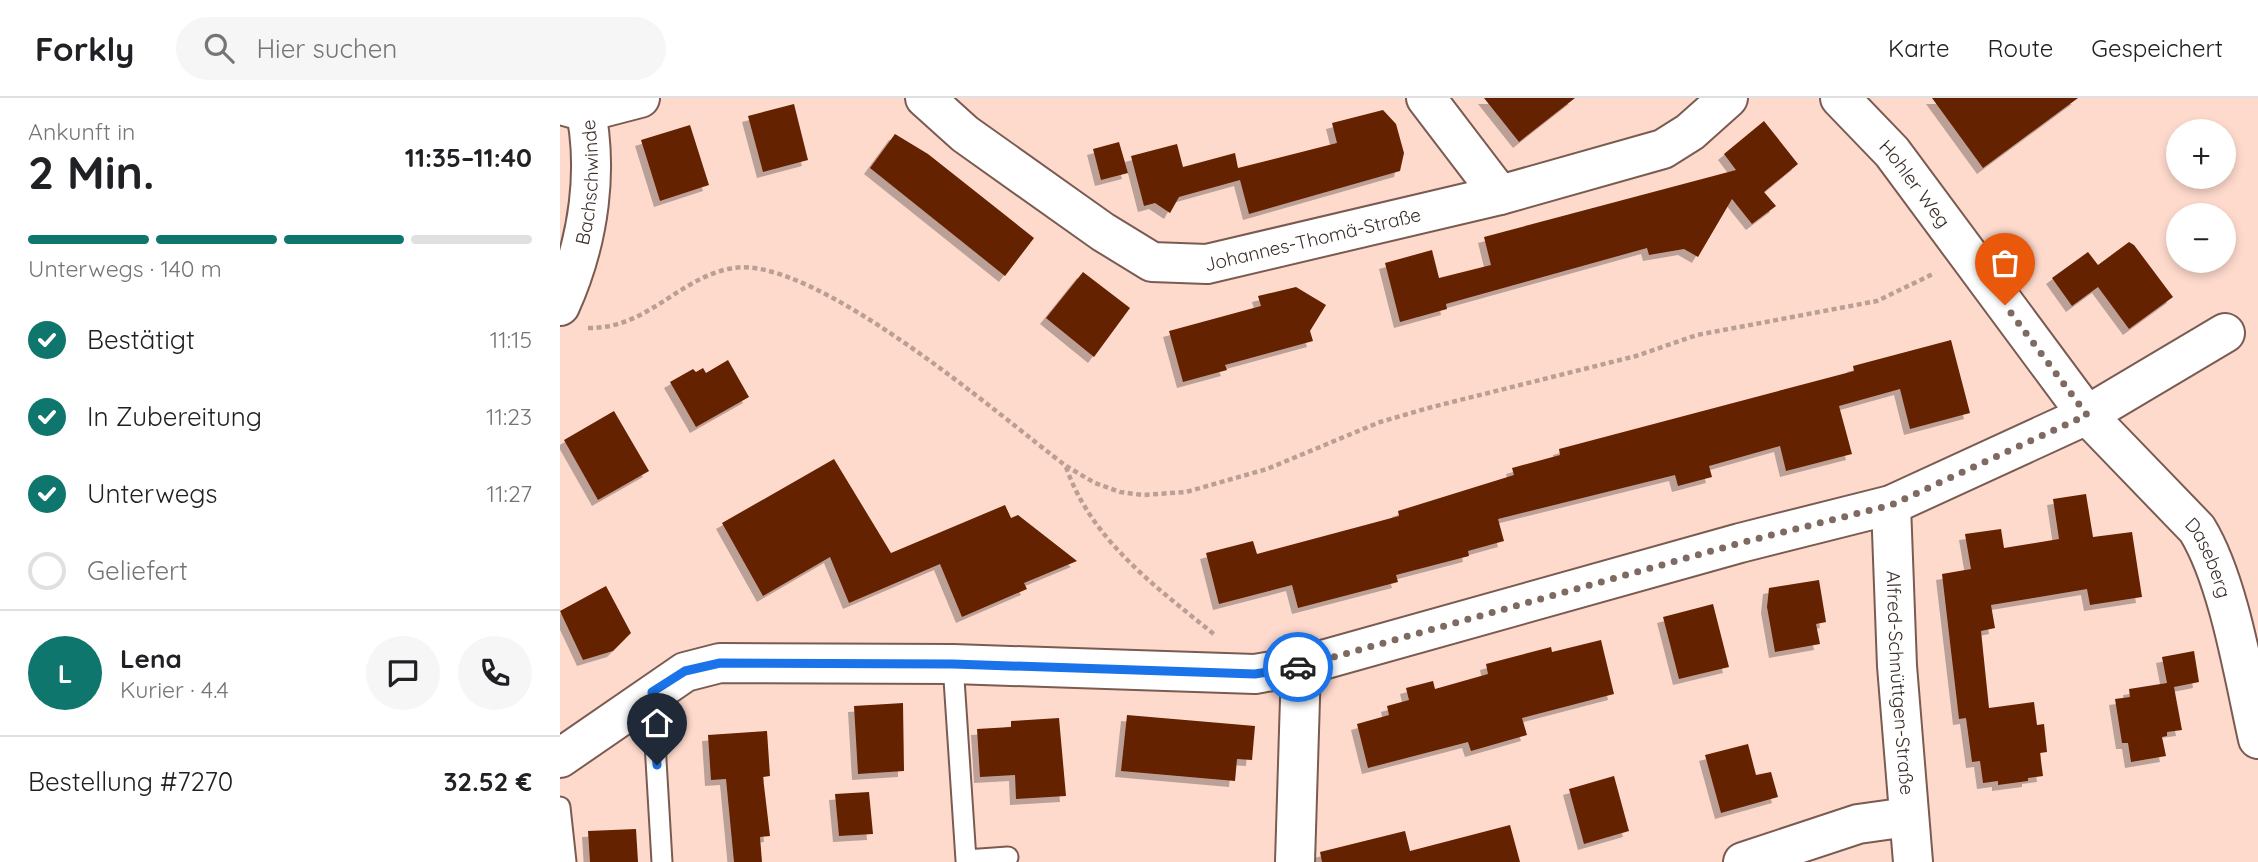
<!DOCTYPE html>
<html lang="de">
<head>
<meta charset="utf-8">
<style>
  body { margin:0; font-family:Quicksand,sans-serif; background:#f6f6f6; color:#202124; height:100vh; display:flex; flex-direction:column; font-size:26px; white-space:nowrap }
  * { box-sizing:border-box; margin:0 }
  p { font-size:23px; color:#757577 }
  .icon { flex:none; width:38px; height:38px; fill:none; stroke:currentColor; stroke-width:2; stroke-linecap:round; stroke-linejoin:round }
  .map { position:relative; flex:1; overflow:hidden }
  .drawer { display:flex; flex-direction:column; background:#fff; width:560px }
  .drawer>* { flex:none }
  .controls { position:absolute; left:1606px; top:21px; display:grid; gap:14px }
  .controls a { display:grid; place-items:center; width:70px; height:70px; border-radius:50%; background:#fff; box-shadow:0 4px 10px #0003; font-size:35px }
  .pin { position:absolute; display:grid; place-items:center; width:60px; height:60px; color:#fff; margin:-72px -30px; border-radius:50% 50% 50% 0; rotate:-45deg; box-shadow:0 0 7px #0007 }
  .pin .icon { rotate:45deg }
  .courier { position:absolute; display:grid; place-items:center; width:70px; height:70px; margin:-35px; border:5px solid #1a73e8; border-radius:50%; background:#fff; color:#222; box-shadow:0 2px 9px #0007 }
  .overview em { font-style:normal; font-weight:800 }
  .overview div { display:flex; flex-direction:column-reverse }
  .overview { display:flex; align-items:center; justify-content:space-between; height:119px; padding:0 28px }
  h1 { font-size:46px; font-weight:800; line-height:52px }
  .bar { display:grid; grid-template-columns:repeat(4,1fr); gap:10px 7px; align-content:center; height:84px; padding:0 28px }
  .bar i { height:9px; border-radius:5px; background:#e0e0e0 }
  .bar .active { background:#0f766e }
  .bar p { grid-column:span 4 }
  .line { display:flex; align-items:center; gap:18px; padding:0 28px; border-top:2px solid #e0e0e0 }
  .line div { flex:1 }
  .round { display:grid; place-items:center; flex:none; width:74px; height:74px; border-radius:37px; background:#f6f6f6 }
  ol { padding:0 28px; list-style:none }
  li { display:flex; align-items:center; gap:21px; height:77px }
  li p { margin-inline-start:auto }
  li .icon { padding:7px; border-radius:50%; background:#0f766e; color:#fff; stroke-width:4 }
  li:last-child { color:#757577 }
  li i { width:38px; height:38px; border:4px solid #e0e0e0; border-radius:50% }
  header { display:flex; align-items:center; gap:42px; box-sizing:border-box; height:98px; padding:0 35px; background:#fff; border-bottom:2px solid #e0e0e0 }
  header strong { font-size:33px }
  nav { display:flex; gap:38px; margin-inline-start:auto; font-size:24px }
  .search { width:490px; height:63px; background:#f6f6f6; display:flex; align-items:center; gap:18px; box-sizing:border-box; padding:0 24px; border-radius:38px; color:#757577; font-size:26px }
  main { display:flex; flex:1; min-height:0 }
  .map>svg:first-child { display:block }
  .building { fill:#652000; filter:url(#shadow) }
  .lines { fill:none; stroke-linecap:round; stroke-linejoin:round }
  .lane-casing { stroke:#7a5b51; stroke-width:23 }
  .street-casing { stroke:#7a5b51; stroke-width:42 }
  .path { stroke:#bb9f94; stroke-width:4.5; stroke-dasharray:5 3.5; stroke-linecap:butt }
  .lane { stroke:#fff; stroke-width:19 }
  .street { stroke:#fff; stroke-width:38 }
  .done { stroke:#7f6a62; stroke-width:7; stroke-dasharray:0 12.6 }
  .route { stroke:#1a73e8; stroke-width:9 }
  .labels { text-anchor:middle; dominant-baseline:central; stroke-width:7; stroke-linejoin:round; paint-order:stroke }
  .street-label { font-size:19px; fill:#3b2d28; stroke:#fedacd }
</style>
</head>
<body>
<header>
<strong>Forkly</strong>
<div class="search"><svg class="icon" aria-label="search" viewBox="0 0 24 24"><circle cx="10" cy="10" r="6"/><path d="M15 15l6 6"/></svg>Hier suchen</div>
<nav><a>Karte</a><a>Route</a><a>Gespeichert</a></nav>
</header>
<main>
<section class="drawer">
<div class="overview"><div><h1>2 Min.</h1><p>Ankunft in</p></div><em>11:35–11:40</em></div>
<div class="bar"><i class="active"></i><i class="active"></i><i class="active"></i><i></i><p>Unterwegs · 140 m</p></div>
<ol>
<li><svg class="icon" aria-label="check" viewBox="0 0 24 24"><path d="M5 12l5 5 9-10"/></svg>Bestätigt<p>11:15</p></li>
<li><svg class="icon" aria-label="check" viewBox="0 0 24 24"><path d="M5 12l5 5 9-10"/></svg>In Zubereitung<p>11:23</p></li>
<li><svg class="icon" aria-label="check" viewBox="0 0 24 24"><path d="M5 12l5 5 9-10"/></svg>Unterwegs<p>11:27</p></li>
<li><i></i>Geliefert</li>
</ol>
<div class="line" style="height:126px"><b class="round" style="background:#0f766e;color:#fff">L</b><div><b>Lena</b><p>Kurier · 4.4</p></div><a class="round"><svg class="icon" aria-label="chat" viewBox="0 0 24 24"><path d="M4 5h16v11H9l-5 4z"/></svg></a><a class="round"><svg class="icon" aria-label="phone" viewBox="0 0 24 24"><path d="M5 4h4l2 5-3 2q2 4 5 5l2-3 5 2v4C11 20 4 13 5 4z"/></svg></a></div>
<div class="line" style="height:91px"><div>Bestellung #7270</div><b>32.52 €</b></div>
</section>
<div class="map">
<svg width="1698" height="764" viewBox="0 0 1698 764">
  <defs>
    <filter id="shadow"><feDropShadow dx="-6" dy="6" stdDeviation="0" flood-color="#0004"/></filter>
  </defs>
  <rect width="100%" height="100%" fill="#fedacd"/>
  <!-- building -->
  <path class="building" d="M 924,0 L 1015,0 L 959,44 Z
    M 1372,0 L 1518,0 L 1423,70 Z
    M 234,6 L 248,62 L 203,74 L 188,18 Z
    M 823,12 L 836,26 L 844,55 L 840,73 L 689,116 L 680,82 L 619,99 L 610,115 L 595,105 L 584,108 L 571,58 L 617,46 L 623,69 L 675,55 L 678,70 L 777,45 L 772,25 Z
    M 1204,23 L 1238,66 L 1204,94 L 1216,108 L 1192,126 L 1172,101 L 1138,159 L 1124,151 L 1089,157 L 1087,150 L 886,206 L 887,211 L 840,224 L 825,165 L 872,152 L 879,180 L 931,167 L 924,139 L 1176,72 L 1164,56 Z
    M 130,27 L 149,87 L 100,103 L 81,42 Z
    M 335,36 L 368,56 L 474,140 L 445,178 L 310,70 Z
    M 559,44 L 568,75 L 541,82 L 533,51 Z
    M 1569,144 L 1574,147 L 1613,199 L 1569,231 L 1538,189 L 1512,208 L 1492,180 L 1528,154 L 1538,167 Z
    M 523,174 L 570,210 L 534,259 L 486,220 Z
    M 736,189 L 766,207 L 750,233 L 753,243 L 665,267 L 667,272 L 623,284 L 609,233 L 701,208 L 698,198 Z
    M 1391,242 L 1410,315 L 1350,331 L 1340,291 L 1279,308 L 1292,356 L 1226,373 L 1220,348 L 1149,368 L 1152,379 L 1118,388 L 1115,377 L 938,421 L 944,443 L 908,453 L 909,458 L 836,477 L 838,484 L 738,510 L 732,487 L 659,506 L 646,455 L 693,443 L 697,456 L 839,418 L 838,413 L 954,377 L 952,370 L 1000,357 L 999,351 L 1294,273 L 1293,268 Z
    M 168,262 L 189,299 L 136,329 L 110,284 L 133,271 L 136,274 L 143,270 L 146,275 Z
    M 54,313 L 89,373 L 38,402 L 4,342 Z
    M 274,361 L 331,455 L 445,407 L 451,420 L 458,417 L 517,463 L 464,485 L 467,491 L 402,519 L 380,466 L 289,505 L 270,459 L 203,498 L 162,425 Z
    M 1526,396 L 1533,439 L 1572,434 L 1582,499 L 1530,507 L 1527,491 L 1431,507 L 1435,530 L 1421,533 L 1429,610 L 1474,604 L 1477,627 L 1484,626 L 1487,654 L 1480,655 L 1483,678 L 1468,680 L 1468,683 L 1438,687 L 1438,683 L 1423,685 L 1420,663 L 1412,664 L 1406,620 L 1399,621 L 1382,476 L 1411,471 L 1405,436 L 1441,431 L 1444,450 L 1499,441 L 1493,401 Z
    M 1259,482 L 1266,524 L 1256,526 L 1260,546 L 1215,554 L 1207,509 L 1209,490 Z
    M 46,488 L 71,535 L 53,553 L 23,562 L 0,513 Z
    M 1153,506 L 1169,569 L 1119,581 L 1103,519 Z
    M 1041,542 L 1054,596 L 962,620 L 967,637 L 911,653 L 908,644 L 808,670 L 797,626 L 829,617 L 827,608 L 849,602 L 846,590 L 873,583 L 875,591 L 928,576 L 926,566 L 991,549 L 992,554 Z
    M 1634,553 L 1639,584 L 1614,589 L 1622,632 L 1607,634 L 1607,638 L 1602,639 L 1606,658 L 1571,664 L 1568,645 L 1562,645 L 1555,601 L 1570,599 L 1569,591 L 1607,585 L 1602,559 Z
    M 343,605 L 344,673 L 298,676 L 294,608 Z
    M 567,617 L 695,628 L 692,662 L 677,661 L 675,683 L 561,673 Z
    M 499,620 L 506,698 L 456,701 L 455,677 L 420,679 L 417,631 L 451,629 L 451,623 Z
    M 207,633 L 210,678 L 203,679 L 210,738 L 200,739 L 202,764 L 174,764 L 166,681 L 151,682 L 148,637 Z
    M 1188,646 L 1196,677 L 1211,674 L 1218,699 L 1161,715 L 1145,657 Z
    M 1054,678 L 1069,733 L 1024,746 L 1009,691 Z
    M 309,694 L 313,736 L 279,738 L 275,696 Z
    M 950,727 L 960,764 L 762,764 L 760,754 L 845,733 L 850,753 Z
    M 76,731 L 78,764 L 30,764 L 28,733 Z"/>
  <g class="lines">
    <defs>
      <path id="lane" d="M 393,566 L 406,762 L 448,759
        M 92,594 L 102,764
        M 0,709 L 6,764"/>
      <g id="street">
        <path id="s1" d="M 365,0 L 405,36 L 543,134 L 592,164 L 647,166 L 940,97 L 1103,51 L 1130,34 L 1168,0"/>
        <path d="M 866,0 L 940,97"/>
        <path id="s2" d="M 1280,0 L 1332,54 L 1527,317 L 1637,431 C 1669,483 1684,579 1698,641"/>
        <path d="M 1,7 L 26,14 L 80,0"/>
        <path id="s3" d="M 0,208 C 29,144 40,69 23,0"/>
        <path id="s4" d="M 1331,407 L 1337,568 L 1353,764"/>
        <path d="M 0,660 L 125,574 L 160,565 L 393,566 L 695,576 L 741,568 L 1180,445 L 1331,407 L 1527,317 L 1665,235"/>
        <path d="M 735,764 L 741,568"/>
        <path d="M 1183,764 L 1298,726 L 1348,719"/>
      </g>
    </defs>
    <!-- lane casing -->
    <use href="#lane" class="lane-casing"/>
    <!-- street casing -->
    <use href="#street" class="street-casing"/>
    <!-- path -->
    <path class="path" d="M 28,230 C 88,231 119,179 173,170 C 254,157 439,317 506,368 L 535,385 L 560,394 L 583,397 L 626,394 L 707,371 L 820,324 L 872,309 L 1076,258 L 1137,237 L 1317,203 L 1375,175
      M 506,369 C 532,443 596,489 655,537"/>
    <!-- lane -->
    <use href="#lane" class="lane"/>
    <!-- street -->
    <use href="#street" class="street"/>
  </g>
  <g class="lines">
    <!-- done -->
    <path class="done" d="M 738,569 L 1180,445 L 1331,407 L 1527,317 L 1445,207"/>
    <!-- route -->
    <path class="route" d="M 97,667 L 92,594 L 125,573 L 160,565 L 393,566 L 695,576 L 738,569"/>
  </g>
  <g class="labels">
    <!-- street labels -->
    <g class="street-label">
      <text stroke="none"><textPath href="#s3" startOffset="128">Bachschwinde</textPath></text>
      <text stroke="none"><textPath href="#s2" startOffset="114">Hohler Weg</textPath></text>
      <text stroke="none"><textPath href="#s1" startOffset="444">Johannes-Thomä-Straße</textPath></text>
      <text stroke="none"><textPath href="#s2" startOffset="592">Daseberg</textPath></text>
      <text stroke="none"><textPath href="#s4" startOffset="178">Alfred-Schnüttgen-Straße</textPath></text>
    </g>
  </g>
</svg>
<div class="controls">
<a>+</a>
<a>−</a>
</div>
<div class="pin" style="left:1445px;top:207px;background:#ea580c"><svg class="icon" aria-label="bag" viewBox="0 0 24 24"><path d="M5 8h14l-1 12H6zM9 8a3 3 0 0 1 6 0"/></svg></div>
<div class="pin" style="left:97px;top:667px;background:#1f2937"><svg class="icon" aria-label="home" viewBox="0 0 24 24"><path d="M3 11l9-7 9 7M6 9v11h12V9"/></svg></div>
<div class="courier" style="left:738px;top:569px"><svg class="icon" aria-label="car" viewBox="0 0 24 24"><path d="M5 17H2v-5l4-1 3-4h7l3 4 3 1v5h-3M9 17h6M6 11h13"/><circle cx="7" cy="17" r="2"/><circle cx="17" cy="17" r="2"/></svg></div>
</div>
</main>
</body>
</html>
